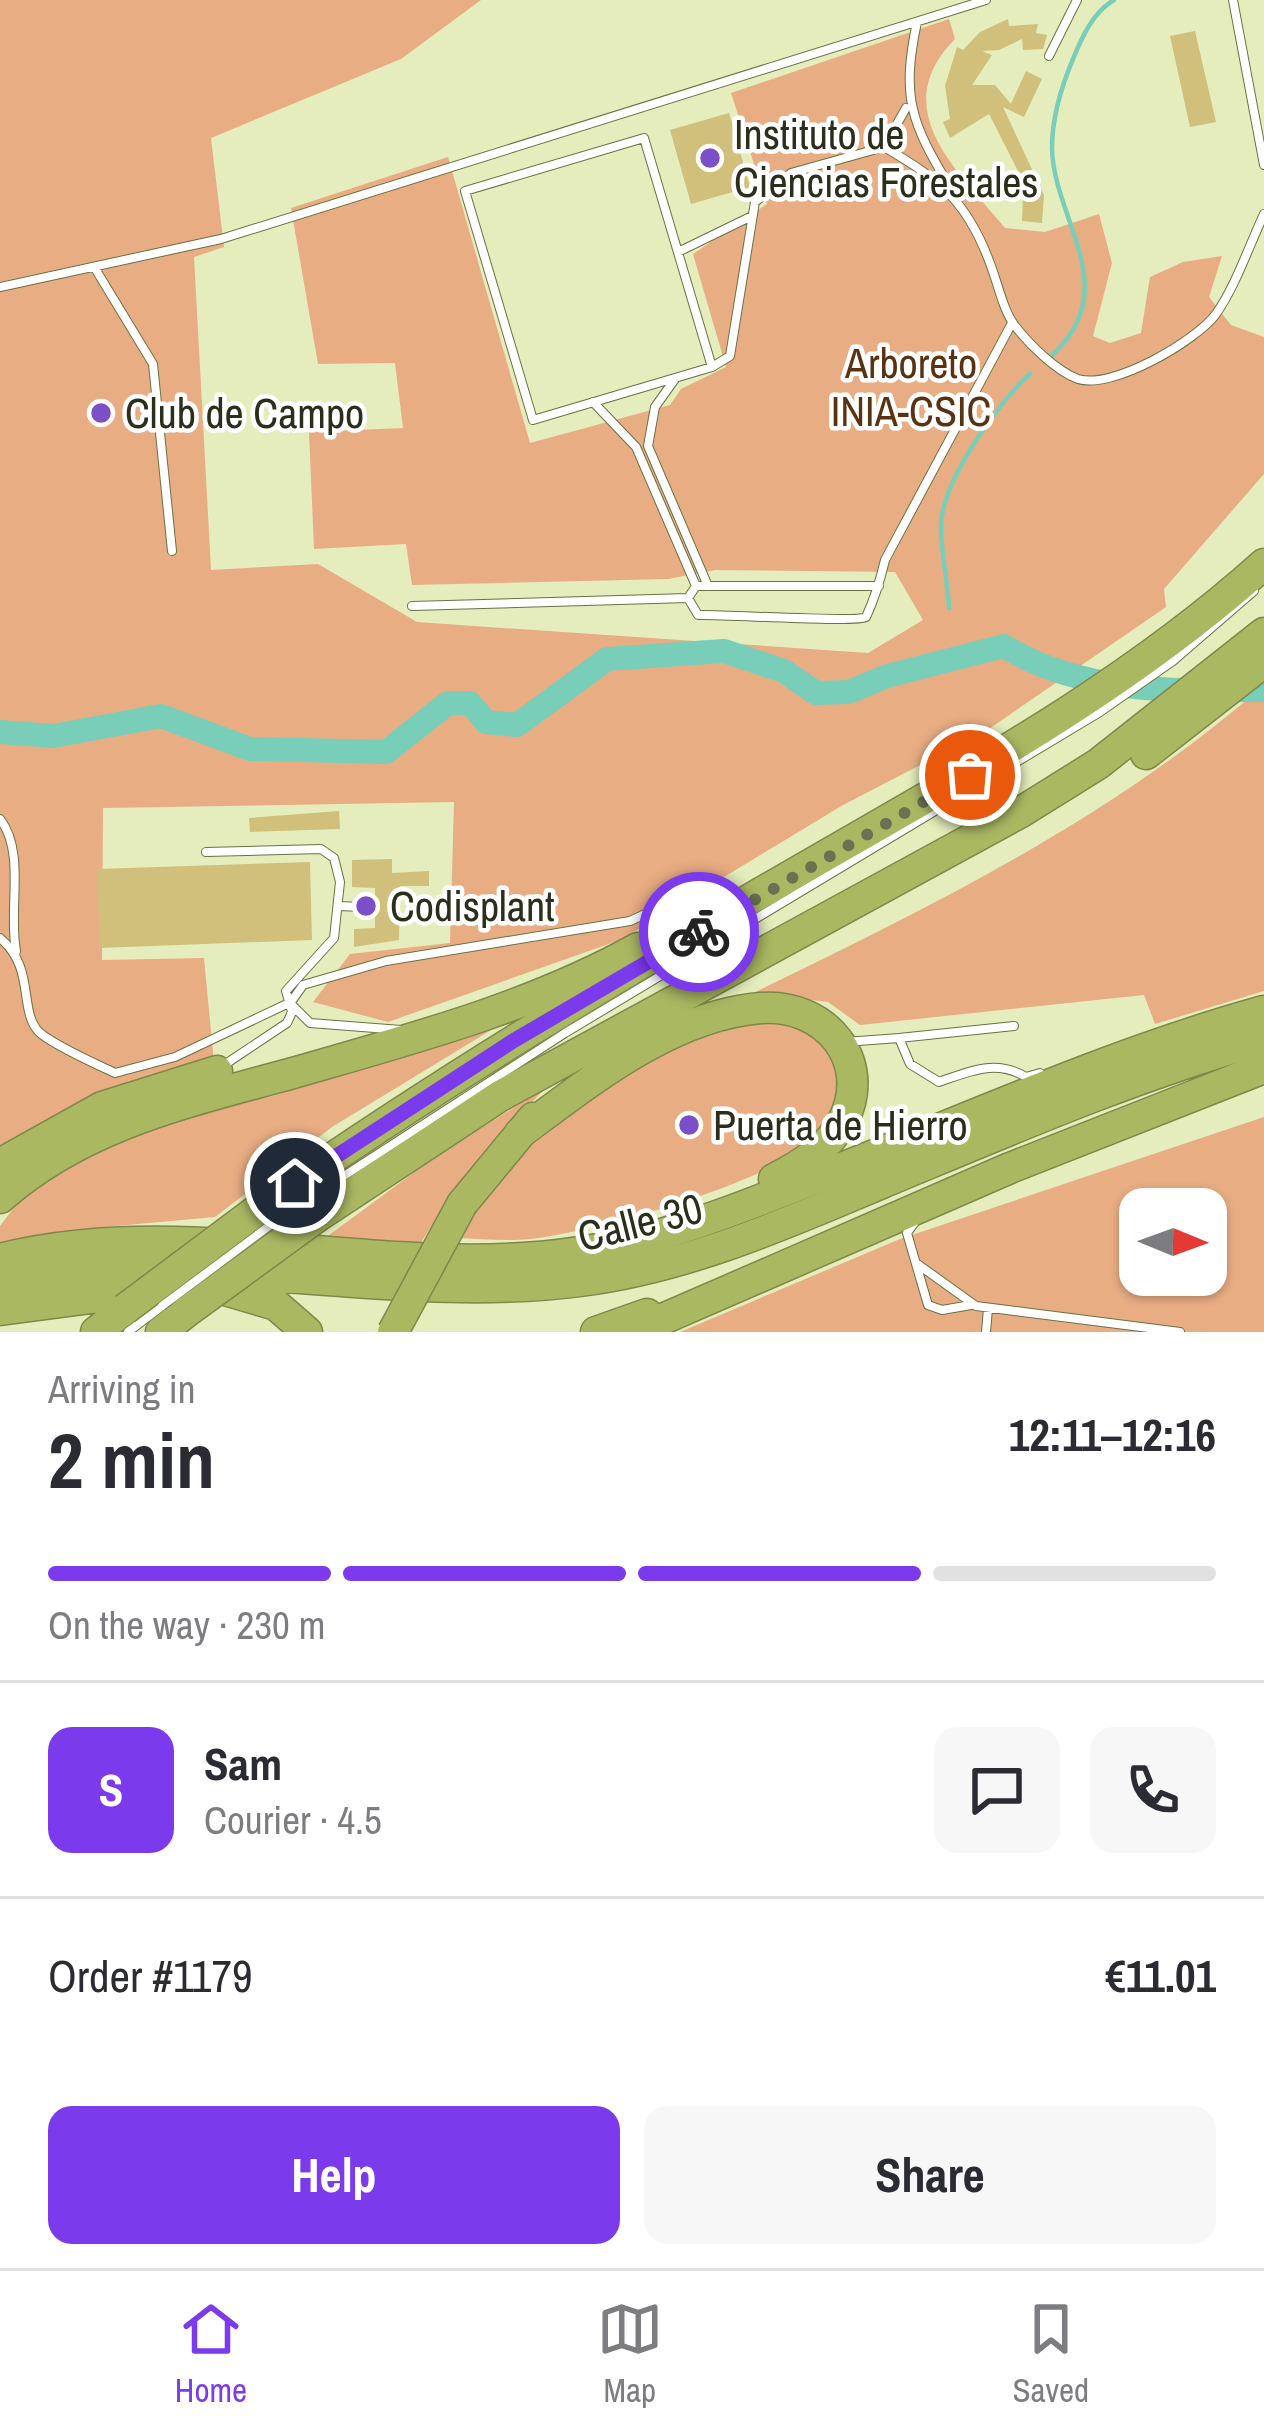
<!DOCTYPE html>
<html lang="en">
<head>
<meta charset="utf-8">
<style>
  body { margin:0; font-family:"Archivo Narrow",sans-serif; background:#f7f7f7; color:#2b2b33; height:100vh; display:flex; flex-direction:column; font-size:45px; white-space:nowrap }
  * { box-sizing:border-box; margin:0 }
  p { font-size:39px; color:#7c7c81 }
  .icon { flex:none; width:66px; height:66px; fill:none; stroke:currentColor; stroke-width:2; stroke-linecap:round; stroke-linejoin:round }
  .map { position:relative; height:1332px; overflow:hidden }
  .panel { display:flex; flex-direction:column; background:#fff; flex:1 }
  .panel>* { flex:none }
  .needle { width:78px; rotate:91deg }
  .fabs { position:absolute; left:1119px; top:1188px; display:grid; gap:24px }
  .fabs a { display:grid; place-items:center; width:108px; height:108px; border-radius:24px; background:#fff; box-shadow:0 3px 9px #0004; font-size:60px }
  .pin { position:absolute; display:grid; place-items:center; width:102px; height:102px; color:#fff; margin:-51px; border:6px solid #fff; border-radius:50%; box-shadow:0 3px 12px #0007 }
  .courier { position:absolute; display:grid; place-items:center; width:120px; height:120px; margin:-60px; border:9px solid #7c3aed; border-radius:50%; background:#fff; color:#222; box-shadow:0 3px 15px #0007 }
  .headline em { font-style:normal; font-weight:800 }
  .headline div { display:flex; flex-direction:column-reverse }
  .headline { display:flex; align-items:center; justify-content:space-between; height:204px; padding:0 48px }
  h1 { font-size:78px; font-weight:800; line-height:90px }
  .bar { display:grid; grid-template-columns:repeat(4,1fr); gap:18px 12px; align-content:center; height:144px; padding:0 48px }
  .bar i { height:15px; border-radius:9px; background:#e1e1e2 }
  .bar .on { background:#7c3aed }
  .bar p { grid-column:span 4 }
  .line { display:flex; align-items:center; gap:30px; padding:0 48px; border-top:3px solid #e1e1e2 }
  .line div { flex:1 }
  .round { display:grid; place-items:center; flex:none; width:126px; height:126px; border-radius:24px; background:#f7f7f7 }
  .primary-button { display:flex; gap:24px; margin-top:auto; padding:24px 48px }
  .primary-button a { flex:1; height:138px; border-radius:24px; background:#7c3aed; color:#fff; font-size:48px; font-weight:800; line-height:138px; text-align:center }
  .primary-button a+a { background:#f7f7f7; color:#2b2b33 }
  .menu { display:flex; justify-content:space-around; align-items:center; height:168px; border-top:3px solid #e1e1e2; background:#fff; font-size:33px; color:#7c7c81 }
  .menu a { display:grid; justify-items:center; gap:6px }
  .menu .on { color:#7c3aed }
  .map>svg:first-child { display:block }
  .green { fill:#e9ad84; fill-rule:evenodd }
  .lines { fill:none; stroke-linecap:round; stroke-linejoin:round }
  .stream { stroke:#78ceb8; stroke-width:4.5 }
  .river { stroke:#78ceb8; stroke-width:24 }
  .building { fill:#d0c07c }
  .service-casing { stroke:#6a7144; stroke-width:10 }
  .motorway-casing { stroke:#7e8849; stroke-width:33 }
  .service { stroke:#fff; stroke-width:8 }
  .motorway { stroke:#abb862; stroke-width:30 }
  .service-bridge-casing { stroke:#6a7144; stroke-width:10; stroke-linecap:butt }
  .motorway-bridge-casing { stroke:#7e8849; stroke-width:33; stroke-linecap:butt }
  .service-bridge { stroke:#fff; stroke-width:8 }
  .motorway-bridge { stroke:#abb862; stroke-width:30 }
  .done { stroke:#6b7152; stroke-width:12; stroke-dasharray:0 21.6 }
  .route { stroke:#7c3aed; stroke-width:15 }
  .poi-dot { fill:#7a4fc8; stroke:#fff; stroke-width:4.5 }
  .labels { text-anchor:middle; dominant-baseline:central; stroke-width:9; stroke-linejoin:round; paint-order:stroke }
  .poi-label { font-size:42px; fill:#2a2e1a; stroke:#fff; text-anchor:start }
  .park-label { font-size:42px; fill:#593212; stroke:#fff }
  .street-label { font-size:42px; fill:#2a2e1a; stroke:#fff }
</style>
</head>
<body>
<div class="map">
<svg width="1264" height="1332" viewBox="0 0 1264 1332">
  <rect width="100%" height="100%" fill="#e4edbb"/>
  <!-- green -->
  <path class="green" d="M 0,0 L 481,0 L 401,59 L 211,138 L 224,247 L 194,257 L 211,570 L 318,564 L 417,622 L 868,653 L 923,620 L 895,572 L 715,570 L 668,579 L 412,585 L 406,544 L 314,549 L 309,432 L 403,428 L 395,363 L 318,364 L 291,208 L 448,157 L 530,443 L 670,405 L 681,389 L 726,367 L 693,254 L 767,204 L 731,93 L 949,19 L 955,39 C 885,110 959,172 1005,228 L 1045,232 L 1099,214 L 1112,263 L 1093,336 L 1110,343 L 1141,333 L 1150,277 L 1183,262 L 1222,256 L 1209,297 L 1231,325 L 1264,337 L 1264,474 L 1164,589 L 1166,607 L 986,731 L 843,805 L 620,940 L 388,1022 L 313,1002 L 350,954 L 450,943 L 454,802 L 103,808 L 102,960 L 204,958 L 214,1063 L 0,1161 Z
    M 1264,685 L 1264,991 L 1155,1024 L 1144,995 L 860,1025 L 828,1002 L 753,993 C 931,907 1114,817 1264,685 Z
    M 519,1013 L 332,1127 L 215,1217 L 105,1227 L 0,1247 L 0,1226 L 22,1197 L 123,1134 L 276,1095 Z
    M 767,1017 L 823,1034 C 835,1065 846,1088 831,1121 C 806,1175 597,1231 538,1238 C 512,1242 483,1239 456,1238 C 526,1119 636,1052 767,1017 Z
    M 544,1089 L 457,1187 L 418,1247 L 321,1241 L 439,1154 Z
    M 1264,1117 L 1264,1332 L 680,1332 L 900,1239 ZM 1140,1209 L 1206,1209 L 1206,1275 L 1140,1275 Z"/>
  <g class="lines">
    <!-- stream -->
    <path class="stream" d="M 1052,355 C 1125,289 1053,219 1052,148 C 1052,119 1062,85 1073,59 C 1082,37 1093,12 1114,0
      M 949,608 C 948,582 940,547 941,525 C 942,481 999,401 1030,374
      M 948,661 L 951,650"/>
    <!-- river -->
    <path class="river" d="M 0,732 L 53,736 L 161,716 L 250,749 L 386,752 L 448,703 L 470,703 L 486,722 L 517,725 L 607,659 L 724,651 L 784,671 L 816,693 L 849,692 L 887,676 L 1004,646 C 1082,694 1175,691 1264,690"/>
  </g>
  <!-- building -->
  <path class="building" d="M 1008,19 L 1009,26 L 1038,24 L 1036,33 L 1047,35 L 1043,49 L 1023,50 L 1022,39 L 999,50 L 982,51 L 992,55 L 972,85 L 995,85 L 1011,104 L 1026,71 L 1042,79 L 1024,117 L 1003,107 L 1044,195 L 1042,223 L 1022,221 L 1023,196 L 1015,177 L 1020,175 L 989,114 L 950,138 L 943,122 L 950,119 L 945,86 L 957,47 L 963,50 L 980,32 Z
    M 1195,31 L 1216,122 L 1190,127 L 1170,36 Z
    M 729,113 L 750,187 L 691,204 L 670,130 Z
    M 339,811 L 340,829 L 250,832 L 249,818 Z
    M 392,859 L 392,873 L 429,871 L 429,886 L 400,886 L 399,940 L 354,947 L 354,929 L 375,928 L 375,888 L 352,887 L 352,860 Z
    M 310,862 L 312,940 L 100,948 L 97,869 Z"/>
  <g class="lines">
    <defs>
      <path id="service" d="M 1233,0 L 1264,165
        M 917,22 C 901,97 911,123 950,187
        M 1049,56 L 1077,0
        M 644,138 L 712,367 L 533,420 L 465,191 Z
        M 884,147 L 906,108
        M 678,252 L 752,216
        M 96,270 L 153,364 L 172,551
        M 0,287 L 221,239 L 986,0
        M 712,367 L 730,356 L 755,202 L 791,173 L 884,147 C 941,180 968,202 991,266 C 998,284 1003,310 1015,326 C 1029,344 1056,371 1078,379 C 1112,390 1196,341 1216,314 C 1236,285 1249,246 1264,214
        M 675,379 L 655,407 L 648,446 L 708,586
        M 593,402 L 636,447 L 696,586
        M 879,586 L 696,586 L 688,598 L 698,615 C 723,614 857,623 866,617 C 875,598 880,581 885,560 L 1012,323
        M 412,606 L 688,598
        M 0,819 C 26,853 8,909 16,951
        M 206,852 L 321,849 L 334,858 L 340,882 L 334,938 L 286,991 L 292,1012 L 287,1023 L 221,1067
        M 339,906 L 362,907
        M 0,938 C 36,968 18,1010 39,1032 C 53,1045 96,1064 115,1073 L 175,1057 L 291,1002 L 303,985 L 386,961 L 630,921 L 680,898 L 693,884
        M 292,1005 L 310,1023 L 401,1030
        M 899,1038 L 1014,1026
        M 845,1042 L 899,1038 L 910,1064 L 939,1082 C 970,1071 996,1059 1026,1077 L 1040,1073
        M 288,1212 L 565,1033 L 1100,712 L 1173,661 L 1254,591
        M 915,1222 L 907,1233 L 928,1305 L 942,1310 L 971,1305
        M 916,1263 L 976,1306 L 1180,1332
        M 128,1332 L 162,1306
        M 986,1332 L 988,1308"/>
      <path id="motorway" d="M 1146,754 L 1264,662
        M 520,1133 C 589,1082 671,1015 761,1008 C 824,1003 874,1060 843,1121 C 828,1149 801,1165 774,1179
        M 0,1164 L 102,1107 L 217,1071
        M 0,1198 C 84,1124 188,1102 293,1073 C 411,1039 530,1008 638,948
        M 462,1204 L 533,1118
        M 264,1205 C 440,1082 625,971 811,864 C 970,772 1127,687 1264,564
        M 318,1216 L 500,1096 L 1021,812 L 1098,764 L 1264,633
        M 0,1259 C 193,1211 386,1282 579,1252 C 663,1240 743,1207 821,1176 C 969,1119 1112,1053 1264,1011
        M 208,1285 L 276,1305 L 307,1332
        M 0,1287 C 193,1244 386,1306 580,1281 C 685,1268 785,1224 882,1183 C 1007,1131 1133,1076 1264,1039
        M 0,1310 L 160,1289
        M 96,1332 L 125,1309
        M 161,1332 L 185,1313
        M 596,1332 L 647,1314
        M 633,1332 L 1010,1168 L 1264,1068"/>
    </defs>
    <!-- service casing -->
    <use href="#service" class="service-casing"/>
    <!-- motorway casing -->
    <use href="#motorway" class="motorway-casing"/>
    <!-- service -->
    <use href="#service" class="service"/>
    <!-- motorway -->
    <use href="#motorway" class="motorway"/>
    <defs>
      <path id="service-bridge" d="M 162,1306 L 288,1212"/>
      <path id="motorway-bridge" d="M 125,1309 L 264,1205
        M 185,1313 L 318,1216
        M 393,1332 L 462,1204"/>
    </defs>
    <!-- service-bridge casing -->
    <use href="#service-bridge" class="service-bridge-casing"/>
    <!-- motorway-bridge casing -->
    <use href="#motorway-bridge" class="motorway-bridge-casing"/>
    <!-- service-bridge -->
    <use href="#service-bridge" class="service-bridge"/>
    <!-- motorway-bridge -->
    <use href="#motorway-bridge" class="motorway-bridge"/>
  </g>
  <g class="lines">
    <!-- done -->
    <path class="done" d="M 699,932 L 970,775"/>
    <!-- route -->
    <path class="route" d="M 295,1183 L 513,1041 L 699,932"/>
  </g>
  <!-- markers -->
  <g class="poi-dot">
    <circle cx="710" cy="158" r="12"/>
    <circle cx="101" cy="413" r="12"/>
    <circle cx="366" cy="906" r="12"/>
    <circle cx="689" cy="1125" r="12"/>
  </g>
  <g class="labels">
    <!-- poi labels -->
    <g class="poi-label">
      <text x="734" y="134">Instituto de<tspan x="734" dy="48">Ciencias Forestales</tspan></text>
      <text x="125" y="413">Club de Campo</text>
      <text x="390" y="906">Codisplant</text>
      <text x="713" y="1125">Puerta de Hierro</text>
    </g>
    <!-- park labels -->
    <g class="park-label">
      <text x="911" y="363">Arboreto<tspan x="911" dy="48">INIA-CSIC</tspan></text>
    </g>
    <!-- street labels -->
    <g class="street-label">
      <text transform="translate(640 1222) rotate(-14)">Calle 30</text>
    </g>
  </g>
</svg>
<div class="fabs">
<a><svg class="needle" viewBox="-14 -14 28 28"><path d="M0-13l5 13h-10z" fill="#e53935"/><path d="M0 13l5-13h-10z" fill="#7c7c81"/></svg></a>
</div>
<div class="pin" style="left:970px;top:775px;background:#ea580c"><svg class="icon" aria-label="bag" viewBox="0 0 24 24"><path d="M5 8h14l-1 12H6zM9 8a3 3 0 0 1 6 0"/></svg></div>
<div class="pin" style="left:295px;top:1183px;background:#1f2937"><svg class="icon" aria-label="home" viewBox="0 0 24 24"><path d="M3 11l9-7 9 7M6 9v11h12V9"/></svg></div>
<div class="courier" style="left:699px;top:932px"><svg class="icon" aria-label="bike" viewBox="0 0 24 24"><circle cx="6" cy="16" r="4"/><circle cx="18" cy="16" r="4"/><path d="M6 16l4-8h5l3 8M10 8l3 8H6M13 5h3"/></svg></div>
</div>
<section class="panel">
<div class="headline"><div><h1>2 min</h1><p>Arriving in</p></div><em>12:11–12:16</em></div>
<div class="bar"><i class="on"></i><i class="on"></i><i class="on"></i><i></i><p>On the way · 230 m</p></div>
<div class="line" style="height:216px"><b class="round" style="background:#7c3aed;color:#fff">S</b><div><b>Sam</b><p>Courier · 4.5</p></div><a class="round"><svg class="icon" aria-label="chat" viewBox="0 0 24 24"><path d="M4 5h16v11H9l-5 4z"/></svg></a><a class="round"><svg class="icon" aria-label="phone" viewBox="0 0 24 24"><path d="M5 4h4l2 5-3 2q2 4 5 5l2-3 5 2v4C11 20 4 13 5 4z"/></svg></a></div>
<div class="line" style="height:156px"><div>Order #1179</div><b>€11.01</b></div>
<div class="primary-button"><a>Help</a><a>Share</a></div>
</section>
<nav class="menu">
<a class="on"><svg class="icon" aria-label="home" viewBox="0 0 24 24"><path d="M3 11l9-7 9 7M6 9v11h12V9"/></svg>Home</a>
<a><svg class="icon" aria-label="map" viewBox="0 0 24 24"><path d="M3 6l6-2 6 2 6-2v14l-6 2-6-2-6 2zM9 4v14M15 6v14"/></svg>Map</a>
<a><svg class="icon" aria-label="saved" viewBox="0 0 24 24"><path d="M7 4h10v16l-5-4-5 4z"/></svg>Saved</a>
</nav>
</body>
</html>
